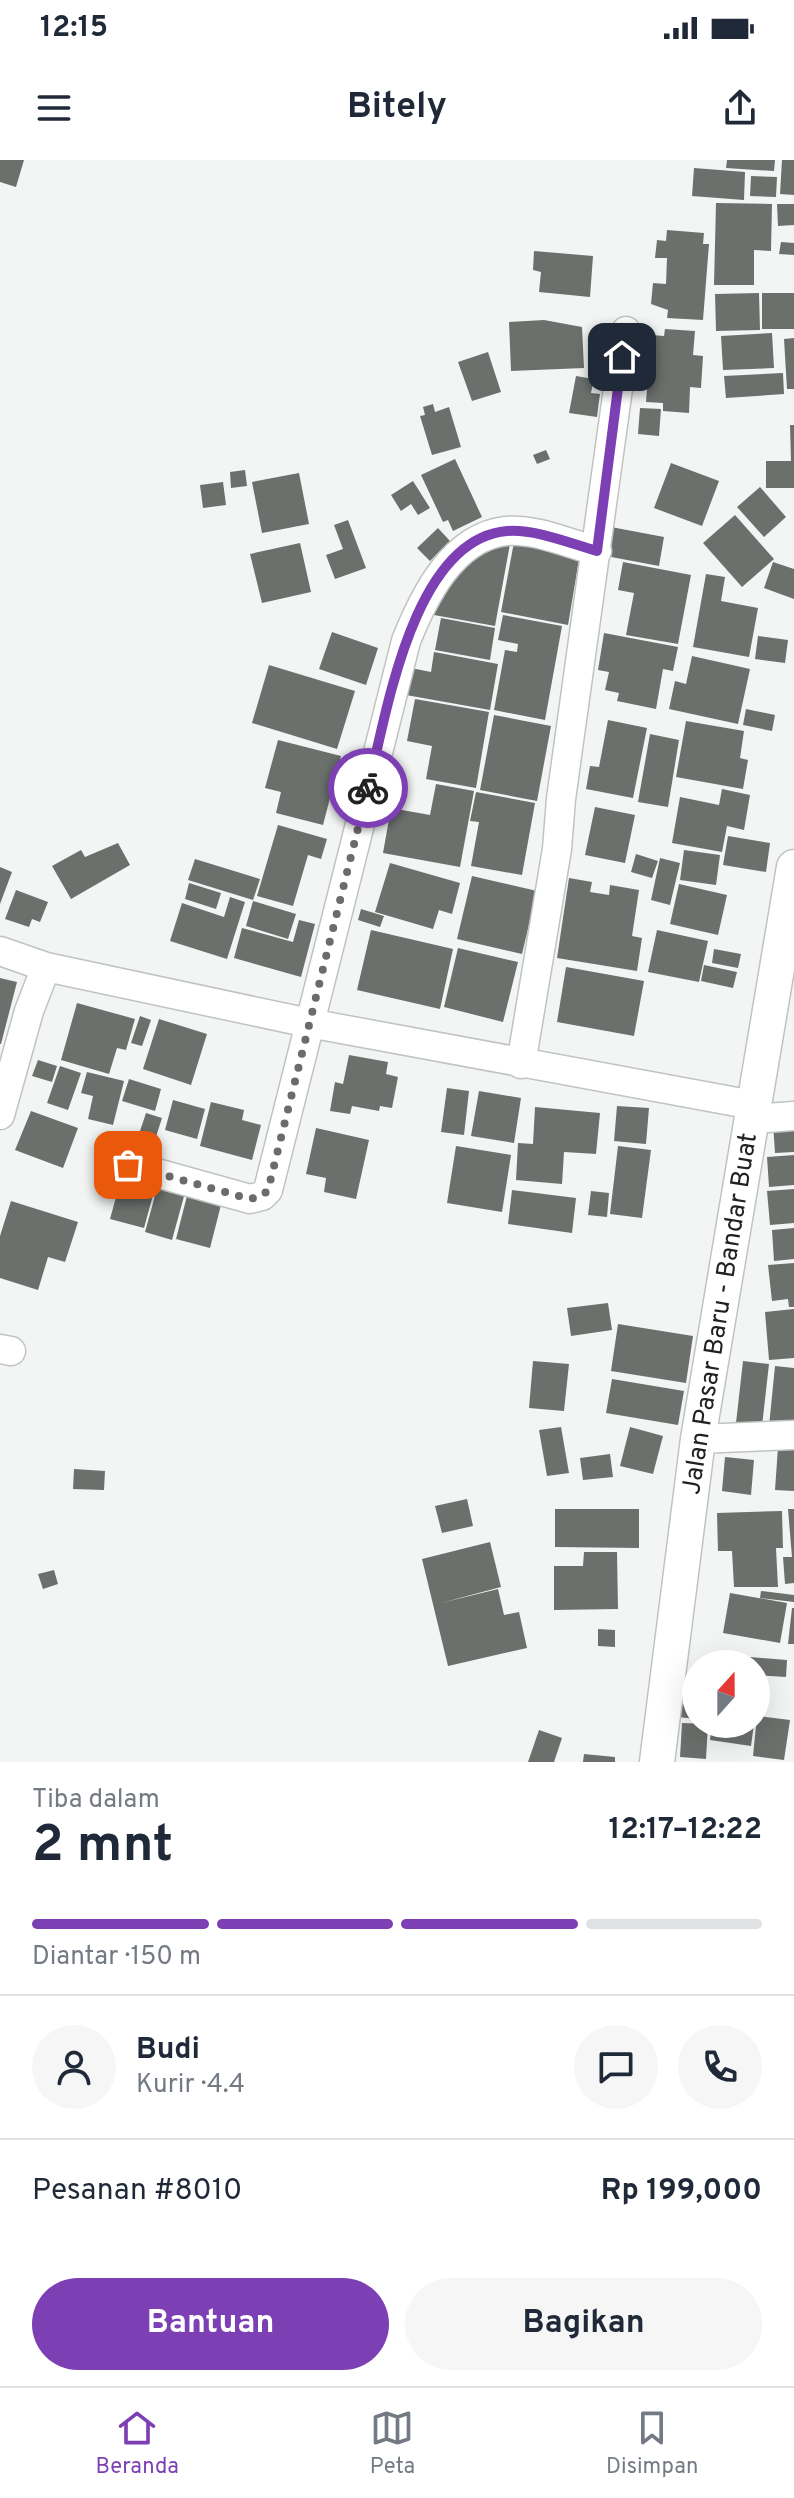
<!DOCTYPE html>
<html lang="id">
<head>
<meta charset="utf-8">
<style>
  body { margin:0; font-family:Overpass,sans-serif; background:#f6f6f7; color:#1f2937; height:100vh; display:flex; flex-direction:column; font-size:30px; white-space:nowrap }
  * { box-sizing:border-box; margin:0 }
  p { font-size:26px; color:#747a83 }
  .icon { flex:none; width:44px; height:44px; fill:none; stroke:currentColor; stroke-width:2; stroke-linecap:round; stroke-linejoin:round }
  .map { position:relative; height:1602px; overflow:hidden }
  .panel { display:flex; flex-direction:column; background:#fff; flex:1 }
  .panel>* { flex:none }
  .needle { width:52px; rotate:21deg }
  .fabs { position:absolute; left:682px; top:1490px; display:grid; gap:16px }
  .fabs a { display:grid; place-items:center; width:88px; height:88px; border-radius:50%; background:#fff; box-shadow:0 8px 32px #0002; font-size:40px }
  .pin { position:absolute; display:grid; place-items:center; width:68px; height:68px; color:#fff; margin:-34px; border-radius:16px; box-shadow:0 4px 12px #0006 }
  .courier { position:absolute; display:grid; place-items:center; width:80px; height:80px; margin:-40px; border:6px solid #7d3fb4; border-radius:50%; background:#fff; color:#222; box-shadow:0 2px 10px #0007 }
  .summary em { font-style:normal; font-weight:700 }
  .summary div { display:flex; flex-direction:column-reverse }
  .summary { display:flex; align-items:center; justify-content:space-between; height:136px; padding:0 32px }
  h1 { font-size:52px; font-weight:700; line-height:60px }
  .bar { display:grid; grid-template-columns:repeat(4,1fr); gap:12px 8px; align-content:center; height:96px; padding:0 32px }
  .bar i { height:10px; border-radius:6px; background:#e0e1e3 }
  .bar .current { background:#7d3fb4 }
  .bar p { grid-column:span 4 }
  .line { display:flex; align-items:center; gap:20px; padding:0 32px; border-top:2px solid #e0e1e3 }
  .line div { flex:1 }
  .round { display:grid; place-items:center; flex:none; width:84px; height:84px; border-radius:42px; background:#f6f6f7 }
  .cta { display:flex; gap:16px; margin-top:auto; padding:16px 32px }
  .cta a { flex:1; height:92px; border-radius:48px; background:#7d3fb4; color:#fff; font-size:32px; font-weight:700; line-height:92px; text-align:center }
  .cta a+a { background:#f6f6f7; color:#1f2937 }
  .status { display:flex; justify-content:space-between; align-items:center; height:56px; padding:0 40px; background:#fff; direction:ltr }
  .status svg { height:22px; fill:currentColor }
  header { display:flex; justify-content:space-between; align-items:center; height:104px; padding:0 32px; background:#fff; font-size:36px; font-weight:700 }
  .dock { display:flex; justify-content:space-around; align-items:center; height:112px; border-top:2px solid #e0e1e3; background:#fff; font-size:22px; color:#747a83 }
  .dock a { display:grid; justify-items:center; gap:4px }
  .dock .current { color:#7d3fb4 }
  .map>svg:first-child { display:block }
  .building { fill:#6c706d }
  .lines { fill:none; stroke-linecap:round; stroke-linejoin:round }
  .minor-casing { stroke:#c0c4c1; stroke-width:31 }
  .tertiary-casing { stroke:#c0c4c1; stroke-width:37 }
  .minor { stroke:#fff; stroke-width:28 }
  .tertiary { stroke:#fff; stroke-width:34 }
  .done { stroke:#6a6b6a; stroke-width:8; stroke-dasharray:0 14.4 }
  .route { stroke:#7d3fb4; stroke-width:10 }
  .labels { text-anchor:middle; dominant-baseline:central; stroke-width:6; stroke-linejoin:round; paint-order:stroke }
  .street-label { font-size:26px; fill:#202121; stroke:#fff }
</style>
</head>
<body>
<div class="status"><b>12:15</b><svg viewBox="0 0 49 12"><path d="M0 12V9h3v3zM5 12V6h3v6zM10 12V3h3v9zM15 12V0h3v12zM26 1h20v11H26zM47 4h2v5h-2z"/></svg></div>
<header><svg class="icon" aria-label="menu" viewBox="0 0 24 24"><path d="M4 6h16M4 12h16M4 18h16"/></svg>Bitely<svg class="icon" aria-label="share" viewBox="0 0 24 24"><path d="M12 15V3M7 8l5-5 5 5M5 13v7h14v-7"/></svg></header>
<div class="map">
<svg width="794" height="1602" viewBox="0 0 794 1602">
  <rect width="100%" height="100%" fill="#f2f5f3"/>
  <!-- building -->
  <path class="building" d="M 0,0 L 24,0 L 16,27 L 0,22 Z
    M 727,0 L 775,0 L 774,11 L 726,8 Z
    M 782,0 L 794,0 L 794,35 L 780,34 Z
    M 694,8 L 745,12 L 744,40 L 692,36 Z
    M 751,16 L 777,17 L 776,37 L 750,36 Z
    M 716,43 L 772,44 L 771,91 L 754,90 L 754,125 L 714,125 Z
    M 777,44 L 794,44 L 794,65 L 778,66 Z
    M 667,70 L 704,73 L 703,84 L 709,84 L 703,160 L 667,158 L 668,150 L 651,144 L 653,123 L 666,124 L 667,98 L 655,98 L 657,80 L 666,81 Z
    M 781,82 L 794,83 L 794,95 L 779,94 Z
    M 534,91 L 593,96 L 590,137 L 539,132 L 541,112 L 533,110 Z
    M 759,133 L 760,170 L 716,171 L 715,134 Z
    M 762,133 L 794,133 L 794,169 L 762,169 Z
    M 544,160 L 582,167 L 584,208 L 511,211 L 509,162 Z
    M 665,169 L 695,171 L 693,195 L 703,196 L 701,228 L 690,227 L 689,253 L 663,251 L 663,243 L 646,242 L 651,175 L 664,176 Z
    M 772,173 L 774,208 L 723,210 L 721,176 Z
    M 794,178 L 794,229 L 787,229 L 784,179 Z
    M 488,192 L 501,232 L 472,241 L 458,202 Z
    M 783,213 L 784,234 L 726,238 L 724,216 Z
    M 576,216 L 594,219 L 591,233 L 600,234 L 597,257 L 569,253 Z
    M 433,244 L 435,252 L 449,247 L 461,287 L 432,295 L 420,256 L 425,255 L 423,247 Z
    M 640,248 L 661,249 L 659,276 L 638,274 Z
    M 790,265 L 794,265 L 794,328 L 766,328 L 766,301 L 791,301 Z
    M 546,290 L 550,299 L 537,304 L 533,295 Z
    M 455,299 L 482,357 L 453,371 L 448,360 L 443,362 L 421,315 Z
    M 671,303 L 719,321 L 702,366 L 654,348 Z
    M 245,310 L 247,326 L 231,328 L 230,312 Z
    M 299,313 L 309,364 L 262,373 L 252,322 Z
    M 413,321 L 430,348 L 418,355 L 411,344 L 401,351 L 391,335 Z
    M 223,322 L 226,345 L 203,348 L 200,325 Z
    M 760,327 L 786,357 L 764,377 L 737,347 Z
    M 735,355 L 774,399 L 742,427 L 703,383 Z
    M 348,360 L 366,408 L 335,419 L 326,395 L 343,389 L 334,365 Z
    M 611,367 L 664,377 L 659,406 L 606,396 Z
    M 438,368 L 450,381 L 430,401 L 417,388 Z
    M 489,380 L 510,384 L 495,466 L 423,453 Z
    M 514,382 L 580,394 L 568,465 L 501,452 Z
    M 300,383 L 311,432 L 262,443 L 250,394 Z
    M 623,402 L 691,415 L 678,484 L 626,475 L 634,433 L 618,430 Z
    M 773,402 L 794,409 L 794,439 L 764,428 Z
    M 706,414 L 725,417 L 721,441 L 758,448 L 749,497 L 693,487 Z
    M 503,455 L 562,466 L 545,560 L 494,550 L 505,490 L 517,492 L 518,484 L 498,480 Z
    M 441,458 L 495,468 L 490,500 L 435,490 Z
    M 332,472 L 378,488 L 366,525 L 319,509 Z
    M 604,473 L 678,487 L 673,511 L 663,509 L 656,549 L 617,541 L 619,533 L 605,530 L 609,512 L 598,510 Z
    M 758,476 L 788,480 L 785,503 L 755,499 Z
    M 434,492 L 498,504 L 490,550 L 406,535 L 411,508 L 431,512 Z
    M 692,496 L 750,509 L 738,564 L 669,549 L 675,521 L 686,524 Z
    M 269,505 L 355,531 L 337,589 L 252,563 Z
    M 415,539 L 489,552 L 476,628 L 426,619 L 432,586 L 407,581 Z
    M 746,549 L 775,555 L 772,571 L 743,565 Z
    M 494,555 L 551,566 L 537,641 L 480,630 Z
    M 608,560 L 647,568 L 633,638 L 586,629 L 590,606 L 599,607 Z
    M 686,561 L 744,571 L 740,598 L 748,600 L 743,629 L 676,617 Z
    M 650,574 L 679,580 L 668,647 L 638,642 Z
    M 278,580 L 341,596 L 323,665 L 276,653 L 281,632 L 265,628 Z
    M 436,624 L 474,631 L 460,707 L 383,693 L 391,648 L 430,655 Z
    M 722,629 L 750,635 L 744,670 L 727,666 L 722,692 L 672,683 L 680,637 L 719,645 Z
    M 476,632 L 535,643 L 522,715 L 471,706 L 479,662 L 470,661 Z
    M 595,647 L 635,655 L 625,703 L 585,695 Z
    M 278,665 L 327,679 L 321,699 L 308,695 L 293,746 L 257,736 Z
    M 728,676 L 770,683 L 766,712 L 723,705 Z
    M 118,683 L 130,705 L 71,739 L 52,706 L 81,690 L 85,697 Z
    M 684,690 L 720,695 L 716,725 L 680,720 Z
    M 636,694 L 658,701 L 652,718 L 631,712 Z
    M 660,698 L 680,703 L 670,745 L 651,740 Z
    M 195,699 L 260,719 L 253,740 L 188,720 Z
    M 390,703 L 460,723 L 452,754 L 439,750 L 433,769 L 375,752 Z
    M 0,707 L 12,712 L 0,744 Z
    M 472,716 L 537,731 L 522,794 L 457,779 Z
    M 569,718 L 592,722 L 590,732 L 609,735 L 610,725 L 639,730 L 632,776 L 642,778 L 637,811 L 557,798 Z
    M 189,723 L 221,733 L 216,749 L 185,739 Z
    M 679,724 L 727,735 L 718,775 L 670,764 Z
    M 16,730 L 48,742 L 40,762 L 32,759 L 29,767 L 5,759 Z
    M 230,737 L 245,742 L 227,799 L 170,781 L 182,743 L 224,757 Z
    M 253,741 L 296,754 L 288,779 L 246,766 Z
    M 361,749 L 384,756 L 380,767 L 358,760 Z
    M 299,760 L 315,764 L 301,817 L 234,798 L 242,768 L 293,782 Z
    M 371,770 L 453,789 L 440,849 L 357,830 Z
    M 657,770 L 708,781 L 699,822 L 648,812 Z
    M 458,788 L 518,802 L 503,862 L 444,847 Z
    M 714,789 L 741,794 L 738,808 L 712,803 Z
    M 704,805 L 737,812 L 733,828 L 701,821 Z
    M 566,807 L 644,821 L 634,876 L 557,862 Z
    M 0,818 L 17,822 L 1,884 L 0,884 Z
    M 77,843 L 135,859 L 126,890 L 117,888 L 109,914 L 61,900 Z
    M 140,856 L 151,860 L 142,886 L 131,883 Z
    M 159,859 L 207,874 L 191,925 L 143,909 Z
    M 349,895 L 388,902 L 386,914 L 398,917 L 392,948 L 380,946 L 379,951 L 352,946 L 350,954 L 330,951 L 335,922 L 343,924 Z
    M 38,900 L 57,906 L 52,922 L 32,916 Z
    M 60,906 L 81,913 L 68,950 L 47,943 Z
    M 87,912 L 124,921 L 113,965 L 88,959 L 93,936 L 81,933 Z
    M 129,919 L 161,929 L 155,951 L 122,941 Z
    M 447,928 L 469,931 L 464,975 L 441,972 Z
    M 479,931 L 521,938 L 514,983 L 471,976 Z
    M 173,940 L 205,949 L 197,979 L 165,970 Z
    M 211,942 L 244,950 L 242,960 L 261,965 L 252,1000 L 200,986 Z
    M 617,946 L 649,948 L 646,984 L 614,981 Z
    M 535,947 L 600,953 L 596,994 L 564,992 L 562,1024 L 516,1020 L 518,983 L 533,984 Z
    M 31,951 L 78,968 L 63,1008 L 15,990 Z
    M 146,953 L 162,958 L 155,980 L 139,974 Z
    M 794,962 L 794,992 L 775,993 L 773,963 Z
    M 316,968 L 369,980 L 356,1039 L 324,1032 L 326,1018 L 306,1014 Z
    M 456,986 L 511,995 L 502,1052 L 447,1043 Z
    M 618,986 L 651,990 L 642,1058 L 610,1054 Z
    M 794,995 L 794,1025 L 769,1027 L 767,997 Z
    M 121,1019 L 155,1028 L 144,1068 L 110,1059 Z
    M 159,1021 L 186,1029 L 172,1080 L 145,1072 Z
    M 794,1029 L 794,1063 L 770,1065 L 767,1031 Z
    M 512,1030 L 576,1038 L 572,1073 L 508,1064 Z
    M 591,1031 L 609,1033 L 607,1057 L 588,1055 Z
    M 188,1032 L 222,1041 L 210,1088 L 176,1079 Z
    M 11,1041 L 78,1062 L 65,1102 L 48,1097 L 38,1130 L 0,1118 L 0,1076 Z
    M 794,1068 L 794,1099 L 774,1101 L 772,1070 Z
    M 794,1103 L 794,1147 L 789,1147 L 788,1139 L 772,1141 L 768,1105 Z
    M 608,1143 L 612,1170 L 571,1176 L 567,1148 Z
    M 794,1149 L 794,1198 L 769,1200 L 765,1152 Z
    M 618,1164 L 693,1176 L 686,1223 L 611,1211 Z
    M 533,1201 L 569,1204 L 564,1251 L 529,1248 Z
    M 743,1201 L 769,1204 L 762,1266 L 736,1263 Z
    M 775,1206 L 794,1208 L 794,1268 L 769,1266 Z
    M 612,1219 L 684,1231 L 678,1265 L 606,1253 Z
    M 561,1267 L 569,1313 L 547,1316 L 539,1270 Z
    M 630,1267 L 663,1276 L 653,1314 L 620,1306 Z
    M 778,1287 L 794,1288 L 794,1331 L 775,1330 Z
    M 610,1294 L 613,1317 L 583,1320 L 580,1298 Z
    M 725,1297 L 754,1300 L 751,1335 L 722,1331 Z
    M 74,1309 L 105,1311 L 104,1330 L 73,1329 Z
    M 467,1339 L 473,1366 L 442,1373 L 435,1346 Z
    M 555,1349 L 639,1349 L 639,1388 L 555,1387 Z
    M 788,1349 L 794,1349 L 794,1423 L 785,1424 L 783,1397 L 792,1397 Z
    M 782,1351 L 783,1388 L 776,1388 L 778,1427 L 734,1427 L 732,1391 L 718,1391 L 717,1353 Z
    M 490,1382 L 501,1427 L 441,1443 L 498,1429 L 504,1455 L 519,1452 L 527,1488 L 448,1506 L 422,1399 Z
    M 584,1392 L 617,1392 L 618,1449 L 554,1450 L 554,1406 L 583,1406 Z
    M 54,1410 L 58,1424 L 43,1429 L 38,1414 Z
    M 761,1431 L 794,1435 L 794,1442 L 760,1438 Z
    M 730,1433 L 787,1443 L 780,1483 L 723,1473 Z
    M 792,1448 L 794,1448 L 794,1484 L 788,1484 Z
    M 598,1469 L 615,1470 L 615,1487 L 598,1486 Z
    M 750,1497 L 787,1500 L 786,1517 L 756,1515 L 756,1504 L 749,1504 Z
    M 682,1516 L 696,1518 L 696,1559 L 678,1557 Z
    M 756,1520 L 763,1521 L 759,1551 L 756,1550 Z
    M 757,1556 L 790,1560 L 784,1600 L 753,1596 Z
    M 682,1563 L 708,1564 L 706,1599 L 680,1597 Z
    M 712,1564 L 754,1564 L 751,1586 L 710,1580 Z
    M 539,1570 L 562,1578 L 554,1602 L 528,1602 Z
    M 584,1594 L 615,1597 L 615,1602 L 583,1602 Z"/>
  <g class="lines">
    <defs>
      <path id="minor" d="M 0,791 L 46,807 L 309,863 L 753,945
        M 521,904 L 557,689 L 561,639 L 626,171
        M 0,955 L 29,851 L 46,807
        M 753,959 L 794,956
        M 128,1005 L 250,1039 L 262,1036 L 268,1030 L 406,481 C 423,438 452,377 506,371 C 535,368 569,384 597,391
        M 0,1189 L 11,1191
        M 698,1279 L 794,1275"/>
      <path id="tertiary" d="M 657,1602 L 698,1279 L 794,707"/>
    </defs>
    <!-- minor casing -->
    <use href="#minor" class="minor-casing"/>
    <!-- tertiary casing -->
    <use href="#tertiary" class="tertiary-casing"/>
    <!-- minor -->
    <use href="#minor" class="minor"/>
    <!-- tertiary -->
    <use href="#tertiary" class="tertiary"/>
  </g>
  <g class="lines">
    <!-- done -->
    <path class="done" d="M 128,1005 L 250,1039 L 262,1036 L 268,1030 L 368,628"/>
    <!-- route -->
    <path class="route" d="M 368,628 C 386,557 412,379 507,371 C 536,369 569,383 597,391 L 622,197"/>
  </g>
  <g class="labels">
    <!-- street labels -->
    <g class="street-label">
      <text transform="translate(721 1154) rotate(-81)">Jalan Pasar Baru - Bandar Buat</text>
    </g>
  </g>
</svg>
<div class="fabs">
<a><svg class="needle" viewBox="-14 -14 28 28"><path d="M0-13l5 13h-10z" fill="#e53935"/><path d="M0 13l5-13h-10z" fill="#747a83"/></svg></a>
</div>
<div class="pin" style="left:128px;top:1005px;background:#ea580c"><svg class="icon" aria-label="bag" viewBox="0 0 24 24"><path d="M5 8h14l-1 12H6zM9 8a3 3 0 0 1 6 0"/></svg></div>
<div class="pin" style="left:622px;top:197px;background:#1f2937"><svg class="icon" aria-label="home" viewBox="0 0 24 24"><path d="M3 11l9-7 9 7M6 9v11h12V9"/></svg></div>
<div class="courier" style="left:368px;top:628px"><svg class="icon" aria-label="bike" viewBox="0 0 24 24"><circle cx="6" cy="16" r="4"/><circle cx="18" cy="16" r="4"/><path d="M6 16l4-8h5l3 8M10 8l3 8H6M13 5h3"/></svg></div>
</div>
<section class="panel">
<div class="summary"><div><h1>2 mnt</h1><p>Tiba dalam</p></div><em>12:17–12:22</em></div>
<div class="bar"><i class="current"></i><i class="current"></i><i class="current"></i><i></i><p>Diantar · 150 m</p></div>
<div class="line" style="height:144px"><a class="round"><svg class="icon" aria-label="person" viewBox="0 0 24 24"><circle cx="12" cy="8" r="4"/><path d="M4 21q1-7 8-7t8 7"/></svg></a><div><b>Budi</b><p>Kurir · 4.4</p></div><a class="round"><svg class="icon" aria-label="chat" viewBox="0 0 24 24"><path d="M4 5h16v11H9l-5 4z"/></svg></a><a class="round"><svg class="icon" aria-label="phone" viewBox="0 0 24 24"><path d="M5 4h4l2 5-3 2q2 4 5 5l2-3 5 2v4C11 20 4 13 5 4z"/></svg></a></div>
<div class="line" style="height:104px"><div>Pesanan #8010</div><b>Rp 199,000</b></div>
<div class="cta"><a>Bantuan</a><a>Bagikan</a></div>
</section>
<nav class="dock">
<a class="current"><svg class="icon" aria-label="home" viewBox="0 0 24 24"><path d="M3 11l9-7 9 7M6 9v11h12V9"/></svg>Beranda</a>
<a><svg class="icon" aria-label="map" viewBox="0 0 24 24"><path d="M3 6l6-2 6 2 6-2v14l-6 2-6-2-6 2zM9 4v14M15 6v14"/></svg>Peta</a>
<a><svg class="icon" aria-label="saved" viewBox="0 0 24 24"><path d="M7 4h10v16l-5-4-5 4z"/></svg>Disimpan</a>
</nav>
</body>
</html>
